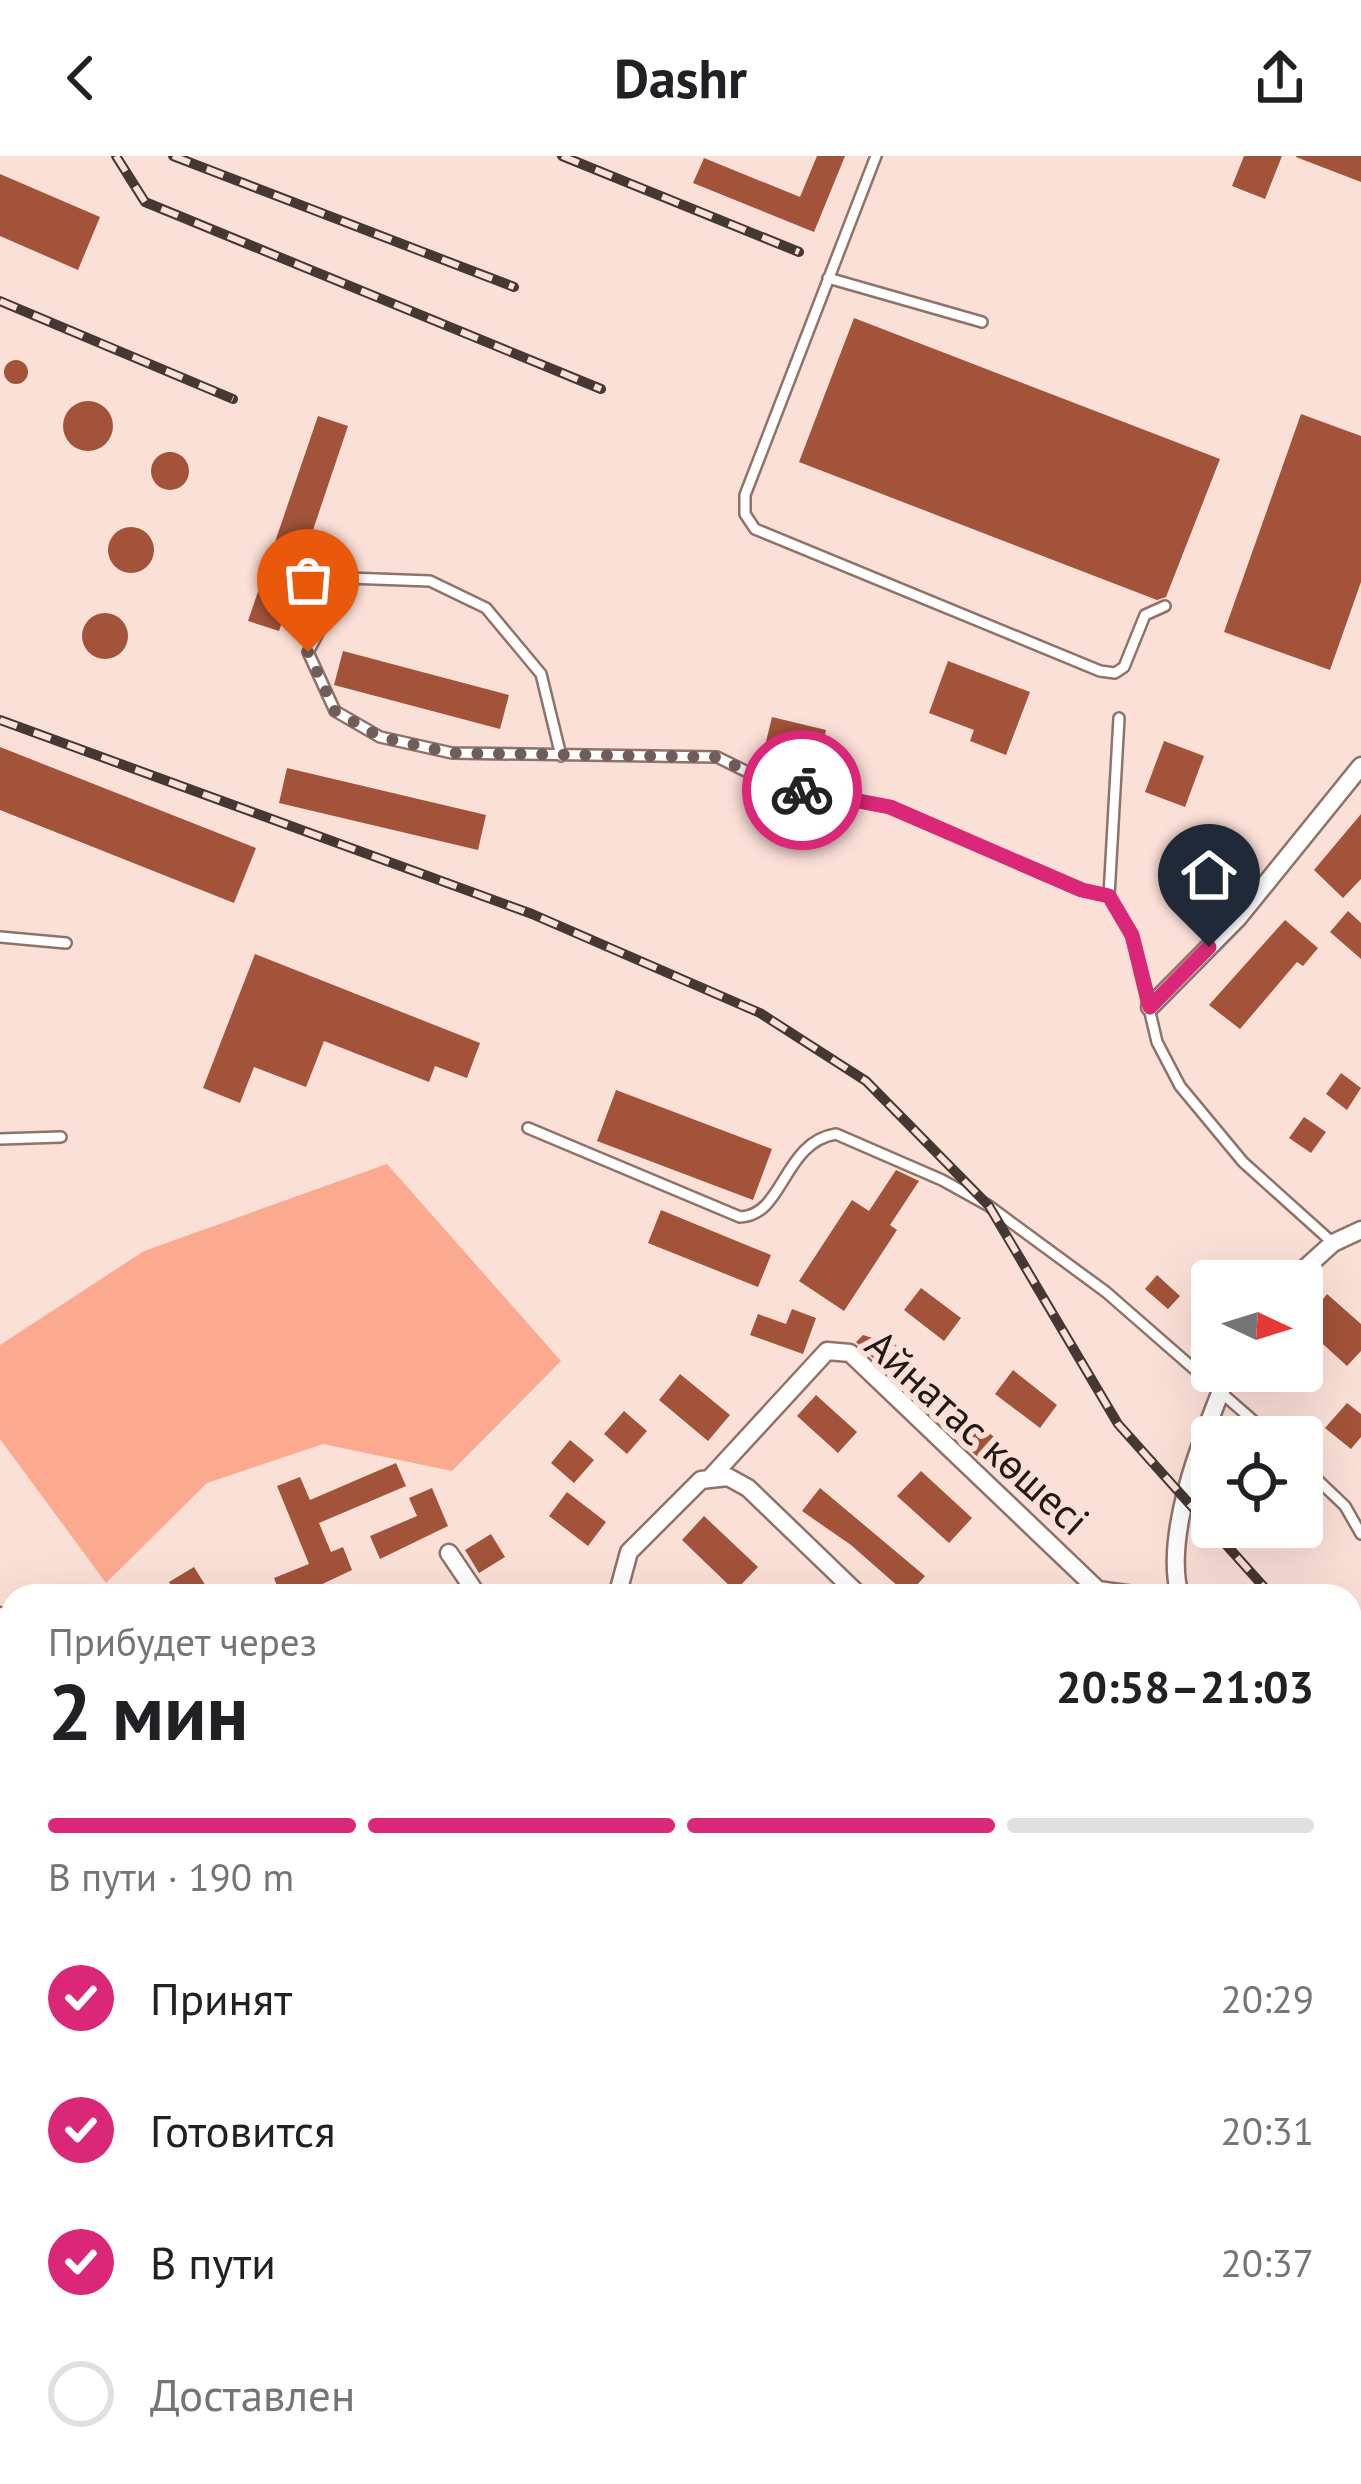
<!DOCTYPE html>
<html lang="ru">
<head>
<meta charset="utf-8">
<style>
  body { margin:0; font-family:"PT Sans",sans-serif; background:#f2f2f2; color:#202124; height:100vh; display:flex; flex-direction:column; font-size:45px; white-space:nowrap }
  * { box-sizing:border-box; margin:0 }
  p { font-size:39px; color:#757577 }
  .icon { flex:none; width:66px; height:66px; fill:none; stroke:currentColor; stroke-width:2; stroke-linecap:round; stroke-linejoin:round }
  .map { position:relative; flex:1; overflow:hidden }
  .details { position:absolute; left:0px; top:1428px; width:1362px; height:900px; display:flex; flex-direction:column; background:#fff; border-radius:36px 36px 0 0; box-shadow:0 12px 48px #0002 }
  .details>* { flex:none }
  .needle { width:78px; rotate:94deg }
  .controls { position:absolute; left:1191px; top:1104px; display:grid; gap:24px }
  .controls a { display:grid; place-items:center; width:132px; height:132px; border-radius:12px; background:#fff; box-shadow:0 12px 48px #0002; font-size:60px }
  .pin { position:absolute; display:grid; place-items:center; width:102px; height:102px; color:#fff; margin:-123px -51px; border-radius:50% 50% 50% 0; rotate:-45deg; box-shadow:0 0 12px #0007 }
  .pin .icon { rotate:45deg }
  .courier { position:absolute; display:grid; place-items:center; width:120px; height:120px; margin:-60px; border:9px solid #db2777; border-radius:50%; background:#fff; color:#222; box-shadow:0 3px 15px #0007 }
  .summary em { font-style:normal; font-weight:800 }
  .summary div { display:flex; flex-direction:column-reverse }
  .summary { display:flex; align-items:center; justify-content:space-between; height:204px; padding:0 48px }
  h1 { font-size:78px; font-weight:800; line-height:90px }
  .bar { display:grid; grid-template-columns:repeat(4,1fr); gap:18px 12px; align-content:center; height:144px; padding:0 48px }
  .bar i { height:15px; border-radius:9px; background:#e0e0e0 }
  .bar .selected { background:#db2777 }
  .bar p { grid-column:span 4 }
  ol { padding:0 48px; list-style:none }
  li { display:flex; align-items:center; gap:36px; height:132px }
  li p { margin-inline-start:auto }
  li .icon { padding:12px; border-radius:50%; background:#db2777; color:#fff; stroke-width:4 }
  li:last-child { color:#757577 }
  li i { width:66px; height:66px; border:6px solid #e0e0e0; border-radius:50% }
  header { display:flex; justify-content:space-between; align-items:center; height:156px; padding:0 48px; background:#fff; font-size:54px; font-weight:800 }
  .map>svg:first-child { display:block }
  .green { fill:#fcaa8f }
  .building { fill:#a25339 }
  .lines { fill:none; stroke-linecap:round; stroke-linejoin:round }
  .lane-casing { stroke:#8f7268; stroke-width:14 }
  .street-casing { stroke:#8f7268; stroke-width:21 }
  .lane { stroke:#fff; stroke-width:9 }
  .street { stroke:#fff; stroke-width:16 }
  .rail-casing { stroke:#453732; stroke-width:10 }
  .rail { stroke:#fbe0d7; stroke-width:6; stroke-dasharray:18; stroke-linecap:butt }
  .done { stroke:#6e5d58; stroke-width:12; stroke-dasharray:0 21.6 }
  .route { stroke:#db2777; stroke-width:15 }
  .labels { text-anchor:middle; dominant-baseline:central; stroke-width:12; stroke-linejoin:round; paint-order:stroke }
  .street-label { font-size:42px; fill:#221713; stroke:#fbe0d7 }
</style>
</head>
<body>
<header><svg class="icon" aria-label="back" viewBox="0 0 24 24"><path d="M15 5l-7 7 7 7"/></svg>Dashr<svg class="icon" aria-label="share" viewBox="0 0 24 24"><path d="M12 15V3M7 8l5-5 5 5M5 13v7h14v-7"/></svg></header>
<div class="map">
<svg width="1361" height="2328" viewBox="0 0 1361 2328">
  <rect width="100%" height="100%" fill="#fbe0d7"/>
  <!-- green -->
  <path class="green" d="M 387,1008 L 561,1205 L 452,1315 L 323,1288 L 207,1327 L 106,1427 L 0,1283 L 0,1189 L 144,1095 Z"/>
  <!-- building -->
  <path class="building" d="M 817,0 L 845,0 L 814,76 L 693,27 L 704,2 L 800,41 Z
    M 1244,0 L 1282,0 L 1265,43 L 1232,30 Z
    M 1296,0 L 1361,0 L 1361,26 L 1296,1 Z
    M 0,18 L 100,61 L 78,114 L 0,80 Z
    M 854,162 L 1220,303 L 1166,441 L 1157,444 L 799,306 Z
    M4 216a12 12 0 1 1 24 0a12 12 0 1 1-24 0Z
    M63 270a25 25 0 1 1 50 0a25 25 0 1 1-50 0Z
    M 1301,258 L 1361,280 L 1361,426 L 1330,514 L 1224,476 Z
    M 318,260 L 348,270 L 279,475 L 248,465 Z
    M151 315a19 19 0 1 1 38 0a19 19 0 1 1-38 0Z
    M108 394a23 23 0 1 1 46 0a23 23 0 1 1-46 0Z
    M82 480a23 23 0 1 1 46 0a23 23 0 1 1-46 0Z
    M 343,495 L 509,539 L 500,573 L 334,529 Z
    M 948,505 L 1030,536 L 1006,599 L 970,585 L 974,574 L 929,557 Z
    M 772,561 L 826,574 L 818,611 L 763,598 Z
    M 1164,585 L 1204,600 L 1185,651 L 1145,636 Z
    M 0,591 L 256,692 L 234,747 L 0,654 Z
    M 287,612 L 486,659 L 478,694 L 279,647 Z
    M 1361,658 L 1361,723 L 1343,742 L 1314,714 Z
    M 1348,755 L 1361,767 L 1361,803 L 1330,776 Z
    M 1285,764 L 1318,792 L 1303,810 L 1297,806 L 1240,873 L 1209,849 Z
    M 255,798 L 480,887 L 467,922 L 435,910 L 429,926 L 324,885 L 306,931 L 254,911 L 240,947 L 203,932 Z
    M 1341,917 L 1361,932 L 1347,954 L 1326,938 Z
    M 616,934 L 772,993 L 753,1044 L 597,985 Z
    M 1304,961 L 1326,976 L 1311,997 L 1289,982 Z
    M 896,1014 L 919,1025 L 890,1069 L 897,1074 L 844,1155 L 799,1125 L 852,1044 L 869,1055 Z
    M 661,1054 L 771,1099 L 758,1131 L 648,1087 Z
    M 1157,1119 L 1180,1140 L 1168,1153 L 1145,1133 Z
    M 921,1132 L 961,1162 L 944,1185 L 904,1154 Z
    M 1327,1138 L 1361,1168 L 1361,1195 L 1347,1210 L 1302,1169 Z
    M 792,1153 L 816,1162 L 803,1198 L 750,1179 L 758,1158 L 786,1168 Z
    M 863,1179 L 882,1185 L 885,1179 L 913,1205 L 896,1224 L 856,1186 Z
    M 1013,1214 L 1057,1249 L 1040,1272 L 995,1238 Z
    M 680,1218 L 730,1259 L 708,1285 L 659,1244 Z
    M 816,1239 L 857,1276 L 838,1297 L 797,1260 Z
    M 1347,1247 L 1361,1258 L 1361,1281 L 1351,1293 L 1325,1272 Z
    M 624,1255 L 647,1275 L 627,1298 L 604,1278 Z
    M 964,1257 L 1018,1300 L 1000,1322 L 950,1275 Z
    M 570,1284 L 594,1304 L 574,1327 L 551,1307 Z
    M 396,1307 L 406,1330 L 319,1367 L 331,1396 L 343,1391 L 352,1414 L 297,1440 L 281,1440 L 274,1422 L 309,1408 L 277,1330 L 300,1321 L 310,1344 Z
    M 921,1315 L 972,1362 L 949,1387 L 897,1340 Z
    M 432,1332 L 448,1370 L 380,1403 L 370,1380 L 417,1360 L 409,1342 Z
    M 820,1332 L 925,1420 L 908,1439 L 851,1389 L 802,1355 Z
    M 567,1336 L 606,1366 L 588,1390 L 549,1360 Z
    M 704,1360 L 758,1411 L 735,1435 L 682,1384 Z
    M 491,1378 L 505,1401 L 479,1417 L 465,1394 Z
    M 194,1411 L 212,1440 L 177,1440 L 169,1426 Z"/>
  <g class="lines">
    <defs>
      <path id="lane" d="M 876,0 L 745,339 L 745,358 L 755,373 L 1100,515 L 1115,517 L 1124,511 L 1145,459 L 1165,450
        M 828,122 L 982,166
        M 1119,562 L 1109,740 L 1132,780 L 1157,886 L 1180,930 L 1243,1006 L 1333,1087
        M 561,600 L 541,518 L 486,452 L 430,425 L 348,422 L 308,496 L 335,555 L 380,581 L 452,597 L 717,601 L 776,630 L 890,651 L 1081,734 L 1109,740
        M 0,781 L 66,787
        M 528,972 L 740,1061 C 784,1060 783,986 836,978 L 942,1024 L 989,1050 L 1106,1136 L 1272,1281
        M 0,983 L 61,981
        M 1302,1309 L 1345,1350 L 1361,1378
        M 553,2316 L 569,2328"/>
      <path id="street" d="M 1150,851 L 1238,762 L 1361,610
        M 1291,1125 L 1333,1087 L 1361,1074
        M 712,1320 L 827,1195 L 850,1197 L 1098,1434
        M 449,1397 L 478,1440
        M 617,1440 L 629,1396 L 701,1324 L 728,1321 L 748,1332 L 860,1440
        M 1087,1440 L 1098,1434 L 1140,1440
        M 1180,1440 C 1162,1378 1205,1274 1229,1215
        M 0,1460 L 12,1472
        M 1350,2223 L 1361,2209
        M 1350,2313 L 1361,2313
        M 523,2328 L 530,2316
        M 1124,2328 L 1129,2316
        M 1261,2328 L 1265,2316
        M 1338,2328 L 1338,2316"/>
    </defs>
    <!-- lane casing -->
    <use href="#lane" class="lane-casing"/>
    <!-- street casing -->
    <use href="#street" class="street-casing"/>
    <!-- lane -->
    <use href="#lane" class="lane"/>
    <!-- street -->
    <use href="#street" class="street"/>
    <defs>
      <path id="rail" d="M 116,0 L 145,46 L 601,233
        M 173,0 L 514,131
        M 562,0 L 799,96
        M 0,145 L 233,243
        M 0,564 L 532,758 L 760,857 L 866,925 L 989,1050 L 1118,1268 L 1272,1440
        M 1350,1528 L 1361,1539"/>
    </defs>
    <!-- rail casing -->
    <use href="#rail" class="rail-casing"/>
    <!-- rail -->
    <use href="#rail" class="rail"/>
  </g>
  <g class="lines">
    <!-- done -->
    <path class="done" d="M 308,496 L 335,555 L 380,581 L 452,597 L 717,601 L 776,629 L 802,634"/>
    <!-- route -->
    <path class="route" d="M 802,634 L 890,651 L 1082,734 L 1109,740 L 1132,779 L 1150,851 L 1209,791"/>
  </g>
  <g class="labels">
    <!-- street labels -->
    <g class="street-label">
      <text transform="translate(978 1276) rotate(42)">Айнатас көшесі</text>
    </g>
  </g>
</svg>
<div class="controls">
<a><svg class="needle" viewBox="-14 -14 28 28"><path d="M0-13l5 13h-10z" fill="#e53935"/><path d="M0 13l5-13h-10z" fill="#757577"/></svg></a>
<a><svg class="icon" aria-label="locate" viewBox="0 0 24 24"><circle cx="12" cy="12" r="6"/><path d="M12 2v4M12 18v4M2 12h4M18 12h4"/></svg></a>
</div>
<div class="pin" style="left:308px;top:496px;background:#ea580c"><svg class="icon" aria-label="bag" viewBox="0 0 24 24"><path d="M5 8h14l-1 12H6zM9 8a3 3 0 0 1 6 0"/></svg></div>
<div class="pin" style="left:1209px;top:791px;background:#1f2937"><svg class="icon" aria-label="home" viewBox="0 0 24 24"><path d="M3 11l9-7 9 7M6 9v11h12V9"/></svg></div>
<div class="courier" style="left:802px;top:634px"><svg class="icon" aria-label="bike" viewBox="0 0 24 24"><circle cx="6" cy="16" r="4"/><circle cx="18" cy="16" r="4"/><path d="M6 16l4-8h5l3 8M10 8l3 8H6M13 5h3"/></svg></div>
<section class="details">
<div class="summary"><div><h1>2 мин</h1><p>Прибудет через</p></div><em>20:58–21:03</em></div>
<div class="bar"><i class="selected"></i><i class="selected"></i><i class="selected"></i><i></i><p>В пути · 190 m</p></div>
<ol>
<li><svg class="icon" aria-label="check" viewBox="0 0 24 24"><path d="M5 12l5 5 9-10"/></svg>Принят<p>20:29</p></li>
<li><svg class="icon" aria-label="check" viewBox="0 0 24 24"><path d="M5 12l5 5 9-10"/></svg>Готовится<p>20:31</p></li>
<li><svg class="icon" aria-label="check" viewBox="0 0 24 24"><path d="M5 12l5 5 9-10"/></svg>В пути<p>20:37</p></li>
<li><i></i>Доставлен</li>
</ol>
</section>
</div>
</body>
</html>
